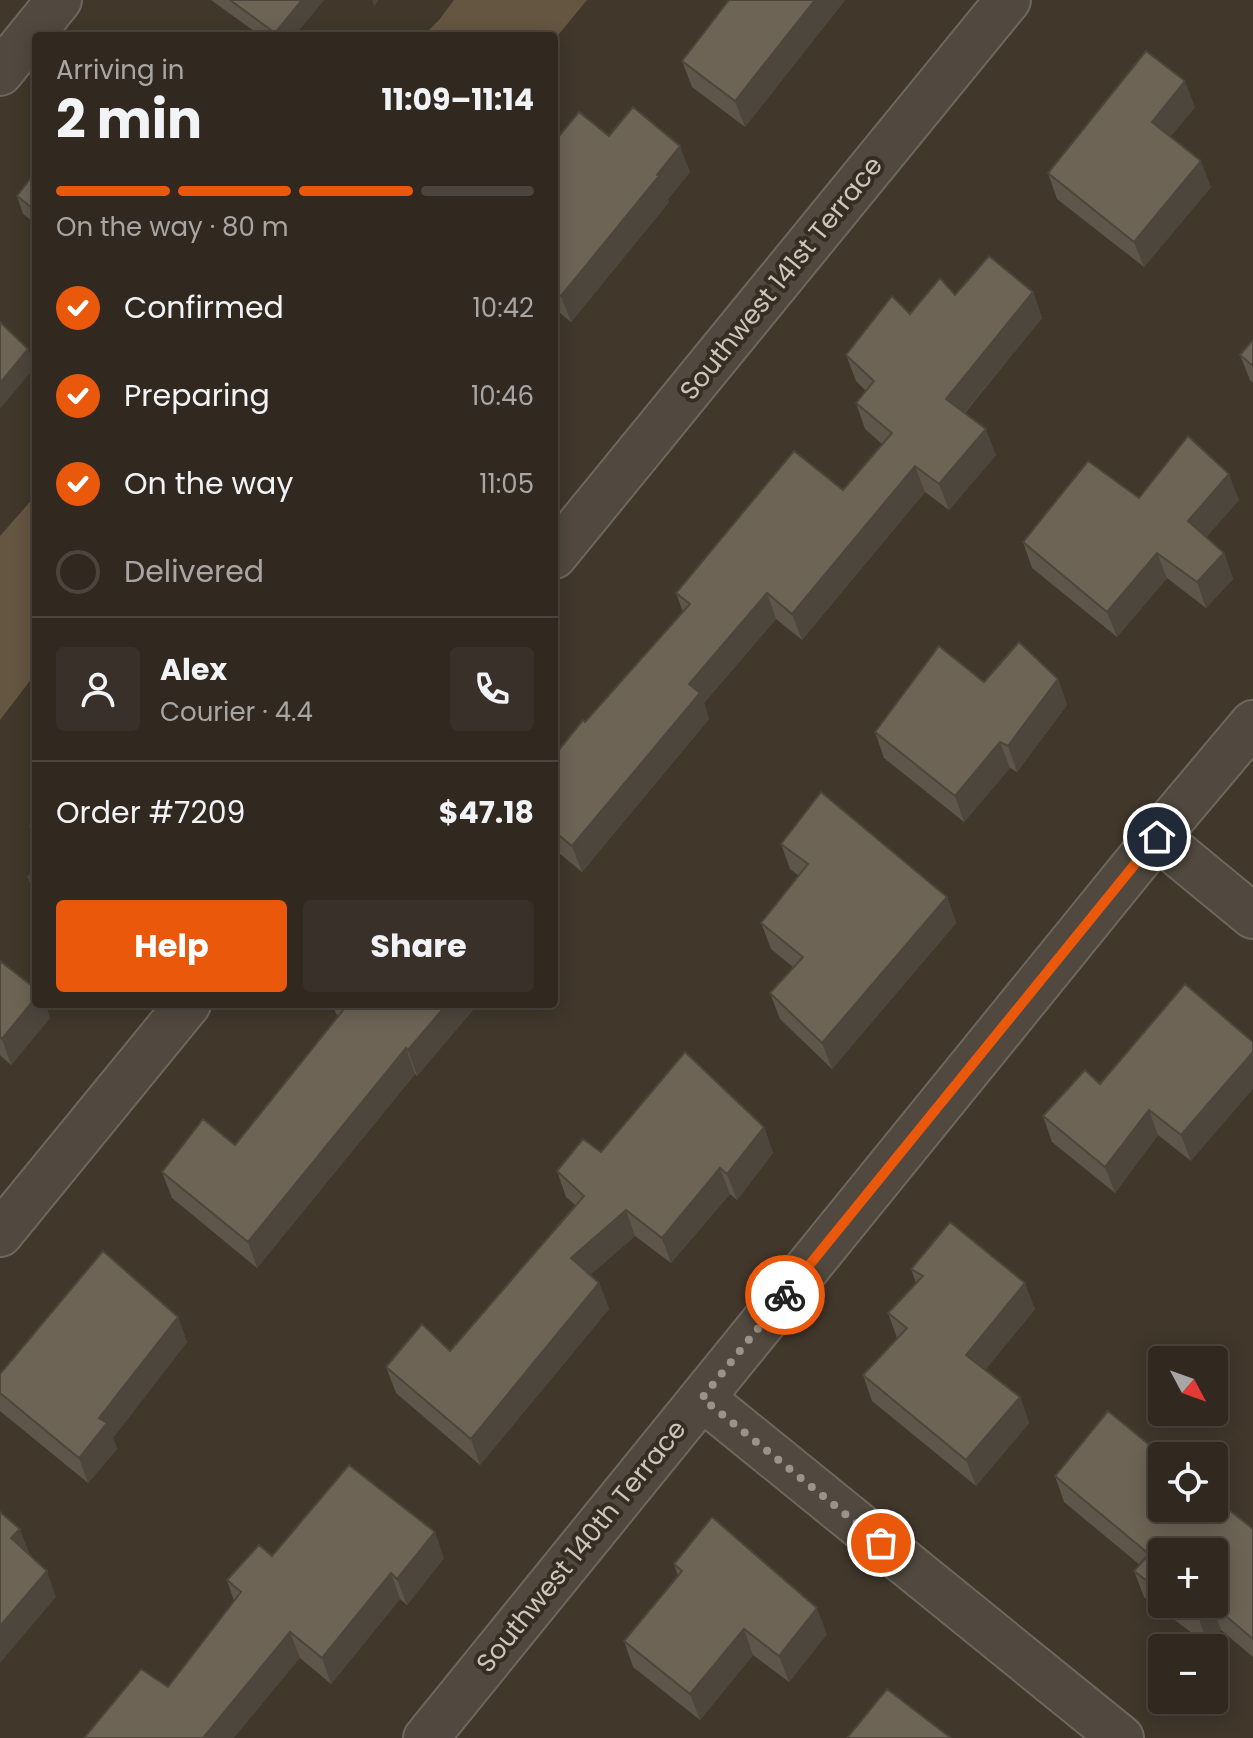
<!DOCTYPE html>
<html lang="en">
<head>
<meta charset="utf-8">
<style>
  body { margin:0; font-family:Poppins,sans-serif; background:#393129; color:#f1f3f6; height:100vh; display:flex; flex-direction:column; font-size:30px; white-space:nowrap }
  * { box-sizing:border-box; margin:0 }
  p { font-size:26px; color:#a8a6a5 }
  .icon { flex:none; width:44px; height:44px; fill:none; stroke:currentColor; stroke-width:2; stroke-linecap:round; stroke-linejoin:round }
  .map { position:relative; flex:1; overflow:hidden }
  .sheet { position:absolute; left:32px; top:32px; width:526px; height:976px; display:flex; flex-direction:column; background:#312920; border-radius:8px; box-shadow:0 4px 20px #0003,0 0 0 2px #4c453e }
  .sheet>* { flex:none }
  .needle { width:52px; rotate:131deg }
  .buttons { position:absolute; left:1148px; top:1346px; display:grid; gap:16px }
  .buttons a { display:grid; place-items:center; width:80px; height:80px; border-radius:8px; background:#312920; box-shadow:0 4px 20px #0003,0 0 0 2px #4c453e; font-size:40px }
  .pin { position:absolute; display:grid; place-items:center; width:68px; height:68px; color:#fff; margin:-34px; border:4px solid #fff; border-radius:50%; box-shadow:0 2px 8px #0007 }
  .courier { position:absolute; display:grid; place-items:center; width:80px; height:80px; margin:-40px; border:6px solid #ea580c; border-radius:50%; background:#fff; color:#222; box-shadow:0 2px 10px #0007 }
  .overview em { font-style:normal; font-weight:700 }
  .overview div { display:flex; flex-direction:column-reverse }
  .overview { display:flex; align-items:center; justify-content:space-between; height:136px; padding:0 24px }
  h1 { font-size:52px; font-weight:700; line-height:60px }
  .bar { display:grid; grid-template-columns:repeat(4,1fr); gap:12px 8px; align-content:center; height:96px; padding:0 24px }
  .bar i { height:10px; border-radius:6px; background:#4c453e }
  .bar .on { background:#ea580c }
  .bar p { grid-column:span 4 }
  .line { display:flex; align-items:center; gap:20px; padding:0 24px; border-top:2px solid #4c453e }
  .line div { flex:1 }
  .round { display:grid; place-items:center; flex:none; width:84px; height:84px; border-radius:8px; background:#393129 }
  ol { padding:0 24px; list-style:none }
  li { display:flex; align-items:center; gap:24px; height:88px }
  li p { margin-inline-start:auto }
  li .icon { padding:8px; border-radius:50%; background:#ea580c; color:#fff; stroke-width:4 }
  li:last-child { color:#a8a6a5 }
  li i { width:44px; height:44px; border:4px solid #4c453e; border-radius:50% }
  .action { display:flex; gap:16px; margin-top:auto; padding:16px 24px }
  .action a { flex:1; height:92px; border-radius:8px; background:#ea580c; color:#fff; font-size:32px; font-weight:700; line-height:92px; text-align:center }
  .action a+a { background:#393129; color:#f1f3f6 }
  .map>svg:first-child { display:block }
  .water { fill:#655642 }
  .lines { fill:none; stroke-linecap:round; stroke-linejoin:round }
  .minor-casing { stroke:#6e675d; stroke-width:48 }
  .minor { stroke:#51493f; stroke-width:44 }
  .wall { fill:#5e564a; fill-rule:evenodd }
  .shaded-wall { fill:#4c463c }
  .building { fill:#6d6456; stroke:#4c463c; stroke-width:2 }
  .done { stroke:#9b9389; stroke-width:8; stroke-dasharray:0 14.4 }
  .route { stroke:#ea580c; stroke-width:10 }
  .labels { text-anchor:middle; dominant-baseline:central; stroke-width:8; stroke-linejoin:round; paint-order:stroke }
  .street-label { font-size:26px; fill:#cbc5bc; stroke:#362e23 }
</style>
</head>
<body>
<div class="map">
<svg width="1253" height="1738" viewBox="0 0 1253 1738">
  <rect width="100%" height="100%" fill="#41372b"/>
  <!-- water -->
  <path class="water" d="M 454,0 L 587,0 L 554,40 L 554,36 L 423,36 L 439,20 Z
    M 36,495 L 36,673 L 0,720 L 0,536 Z"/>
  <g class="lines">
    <defs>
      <path id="minor" d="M 0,73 L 59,0
        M 554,556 L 1008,0
        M 1157,837 L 1253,916
        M 0,1234 L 188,1004
        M 702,1398 L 1121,1738
        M 426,1738 L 1157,837 L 1253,723"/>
    </defs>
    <!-- minor casing -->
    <use href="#minor" class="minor-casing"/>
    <!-- minor -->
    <use href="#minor" class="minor"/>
  </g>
  <!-- wall -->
  <path class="wall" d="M 211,0 L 324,0 L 294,36 L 261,36 Z
    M 729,0 L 845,0 L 745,127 L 692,87 L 682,61 Z
    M 1195,107 L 1170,137 L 1211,187 L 1144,267 L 1057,199 L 1048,173 Z
    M 609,136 L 690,172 L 668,199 L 669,202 L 571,322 L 554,308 L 554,142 Z
    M 36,171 L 36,224 L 23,214 L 17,196 Z
    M 1033,292 L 1042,318 L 965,413 L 996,455 L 949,510 L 925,492 L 802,640 L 776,619 L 704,703 L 709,719 L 582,872 L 554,849 L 554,756 L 585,722 L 683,612 L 676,593 L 843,490 L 882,444 L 865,429 L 856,403 L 866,391 L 856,381 L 846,355 L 910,314 L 955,295 Z
    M 1253,340 L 1253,383 L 1250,380 L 1240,355 Z
    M 1139,498 L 1239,500 L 1206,537 L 1224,553 L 1233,579 L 1206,608 L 1167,578 L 1117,637 L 1032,568 L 1023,542 Z
    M 1058,679 L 1067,705 L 1017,772 L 1010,768 L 964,822 L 884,758 L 875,732 L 984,682 Z
    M 36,819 L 36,842 L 30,826 Z
    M 781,844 L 947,897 L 956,923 L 832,1069 L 780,1019 L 770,993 L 793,967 L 771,949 L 761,923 L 799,876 L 790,869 Z
    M 36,868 L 36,899 L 28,877 Z
    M 0,961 L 36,1004 L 45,1004 L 50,1018 L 11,1065 L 0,1055 Z
    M 1185,984 L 1191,1161 L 1158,1135 L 1115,1193 L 1052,1142 L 1043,1116 L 1100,1084 Z
    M 333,1004 L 478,1004 L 417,1076 L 415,1074 L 257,1268 L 172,1198 L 162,1172 L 235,1145 L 339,1016 L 336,1014 Z
    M 764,1127 L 773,1153 L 737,1200 L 730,1194 L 671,1263 L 635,1236 L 590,1275 L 599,1283 L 609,1309 L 480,1465 L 396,1393 L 386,1367 L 450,1351 L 575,1205 L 566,1197 L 557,1171 L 601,1152 Z
    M 911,1269 L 1035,1309 L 985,1370 L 1020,1397 L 1029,1423 L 976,1486 L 872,1401 L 863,1375 L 897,1338 L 888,1313 L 916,1283 Z
    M 178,1317 L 187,1342 L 113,1438 L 117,1449 L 88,1483 L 0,1411 L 0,1374 Z
    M 1055,1476 L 1253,1529 L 1253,1657 L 1221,1630 L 1208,1645 L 1144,1597 L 1134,1571 L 1140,1565 L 1064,1502 ZM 1162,1552 L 1214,1604 L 1162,1604 Z
    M 272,1556 L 444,1558 L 407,1605 L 400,1599 L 331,1684 L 300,1658 L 168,1687 L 234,1601 L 227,1580 Z
    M 674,1564 L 827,1634 L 789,1682 L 753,1655 L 700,1720 L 633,1667 L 624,1641 L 678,1576 Z"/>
  <!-- shaded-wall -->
  <path class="shaded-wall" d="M 302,0 L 324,0 L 294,36 L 277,36 L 275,33 Z
    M 372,0 L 379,0 L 374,6 Z
    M 815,0 L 845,0 L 745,127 L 735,101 Z
    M 1185,81 L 1195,107 L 1161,148 L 1152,122 Z
    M 680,146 L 690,172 L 668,199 L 669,202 L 571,322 L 561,296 Z
    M 1201,161 L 1211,187 L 1144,267 L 1134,242 Z
    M 1033,292 L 1042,318 L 955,424 L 946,399 Z
    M 28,349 L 35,367 L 0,409 L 0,383 Z
    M 986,429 L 996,455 L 949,510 L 939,484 Z
    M 915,466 L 925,492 L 802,640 L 792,614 Z
    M 1229,474 L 1239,500 L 1198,547 L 1188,521 Z
    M 1157,553 L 1167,578 L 1117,637 L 1107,612 Z
    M 1224,553 L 1233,579 L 1206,608 L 1197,582 Z
    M 767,593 L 776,619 L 704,703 L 709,719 L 582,872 L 572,846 L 689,684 Z
    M 1058,679 L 1067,705 L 1017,772 L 1008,746 Z
    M 1000,742 L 1010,768 L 964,822 L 955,796 Z
    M 947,897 L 956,923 L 832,1069 L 822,1043 Z
    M 36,997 L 36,1004 L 45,1004 L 50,1018 L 11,1065 L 2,1039 Z
    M 447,1004 L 478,1004 L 417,1076 L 408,1050 Z
    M 406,1048 L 415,1074 L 257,1268 L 248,1242 Z
    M 1253,1052 L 1253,1089 L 1191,1161 L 1181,1135 Z
    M 1149,1110 L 1158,1135 L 1115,1193 L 1105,1167 Z
    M 764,1127 L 773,1153 L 737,1200 L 727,1174 Z
    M 720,1168 L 730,1194 L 671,1263 L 662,1238 Z
    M 626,1210 L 635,1236 L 580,1284 L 571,1258 Z
    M 599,1283 L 609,1309 L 480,1465 L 471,1439 Z
    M 1025,1283 L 1035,1309 L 976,1381 L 966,1355 Z
    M 178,1317 L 187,1342 L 113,1438 L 117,1449 L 88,1483 L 79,1458 L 99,1418 Z
    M 1020,1397 L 1029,1423 L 976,1486 L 966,1460 Z
    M 20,1529 L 30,1555 L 11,1538 Z
    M 435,1532 L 444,1558 L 407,1605 L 397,1579 Z
    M 47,1571 L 56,1597 L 0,1663 L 0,1626 Z
    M 391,1573 L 400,1599 L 331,1684 L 322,1658 Z
    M 1212,1604 L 1221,1630 L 1208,1645 L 1199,1619 Z
    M 817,1608 L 827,1634 L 789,1682 L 779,1656 Z
    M 744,1629 L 753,1655 L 700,1720 L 690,1694 Z
    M 290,1632 L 300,1658 L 234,1738 L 203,1738 Z"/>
  <!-- building -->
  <path class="building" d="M 230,0 L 302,0 L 275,33 Z
    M 729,0 L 815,0 L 735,101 L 682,61 Z
    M 1146,51 L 1185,81 L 1152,122 L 1201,161 L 1134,242 L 1048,173 Z
    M 633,107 L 680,146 L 657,175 L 659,176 L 561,296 L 554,290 L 554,142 L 579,112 L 609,136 Z
    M 36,171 L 36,211 L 17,196 Z
    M 989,256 L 1033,292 L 946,399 L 986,429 L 939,484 L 915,466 L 792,614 L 767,593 L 689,684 L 700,693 L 572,846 L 554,831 L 554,756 L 583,720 L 585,722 L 690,604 L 676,593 L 794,451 L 843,490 L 892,433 L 856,403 L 874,381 L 846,355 L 892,296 L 910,314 L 940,278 L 955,295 Z
    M 0,322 L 28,349 L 0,383 Z
    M 1253,340 L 1253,366 L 1240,355 Z
    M 1188,436 L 1229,474 L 1188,521 L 1224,553 L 1197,582 L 1157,553 L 1107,612 L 1023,542 L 1088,461 L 1139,498 Z
    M 1019,642 L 1058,679 L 1008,746 L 1000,742 L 955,796 L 875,732 L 939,646 L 984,682 Z
    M 821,792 L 947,897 L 822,1043 L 770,993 L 803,957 L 761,923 L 808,864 L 781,844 Z
    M 36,819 L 36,830 L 30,826 Z
    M 36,868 L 36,882 L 28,877 Z
    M 0,961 L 36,989 L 36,997 L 2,1039 L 0,1037 Z
    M 1185,984 L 1253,1042 L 1253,1052 L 1181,1135 L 1149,1110 L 1105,1167 L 1043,1116 L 1085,1070 L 1100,1084 Z
    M 348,1004 L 447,1004 L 408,1050 L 406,1048 L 248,1242 L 162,1172 L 203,1119 L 235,1145 Z
    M 685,1052 L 764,1127 L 727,1174 L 720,1168 L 662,1238 L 626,1210 L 571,1258 L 599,1283 L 471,1439 L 386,1367 L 422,1324 L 450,1351 L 584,1196 L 557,1171 L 583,1139 L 601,1152 Z
    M 950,1222 L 1025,1283 L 966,1355 L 1020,1397 L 966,1460 L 863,1375 L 907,1328 L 888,1313 L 923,1276 L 911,1269 Z
    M 103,1251 L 178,1317 L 99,1418 L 107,1423 L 79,1458 L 0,1393 L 0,1374 Z
    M 1108,1411 L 1163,1456 L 1162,1456 L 1162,1508 L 1214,1508 L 1214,1498 L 1253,1529 L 1253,1639 L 1212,1604 L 1214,1604 L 1214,1552 L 1162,1552 L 1162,1592 L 1134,1571 L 1149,1554 L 1055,1476 Z
    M 349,1465 L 435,1532 L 397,1579 L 391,1573 L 322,1658 L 290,1632 L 203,1738 L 84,1738 L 141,1669 L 168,1687 L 241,1592 L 227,1580 L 259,1545 L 272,1556 Z
    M 0,1512 L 20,1529 L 11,1538 L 47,1571 L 0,1626 Z
    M 712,1517 L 817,1608 L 779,1656 L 744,1629 L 690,1694 L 624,1641 L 682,1571 L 674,1564 Z
    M 1179,1604 L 1212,1604 L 1199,1619 Z
    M 887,1689 L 951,1738 L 847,1738 Z"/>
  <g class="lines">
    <!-- done -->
    <path class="done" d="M 785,1295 L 702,1398 L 881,1543"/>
    <!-- route -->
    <path class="route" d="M 785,1295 L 1157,837"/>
  </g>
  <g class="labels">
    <!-- street labels -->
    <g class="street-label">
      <text transform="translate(781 278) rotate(-51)">Southwest 141st Terrace</text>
      <text transform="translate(581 1546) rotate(-51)">Southwest 140th Terrace</text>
    </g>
  </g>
</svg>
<div class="buttons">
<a><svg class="needle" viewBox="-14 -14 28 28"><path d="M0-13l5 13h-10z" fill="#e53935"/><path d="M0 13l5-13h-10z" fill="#a8a6a5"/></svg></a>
<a><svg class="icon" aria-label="locate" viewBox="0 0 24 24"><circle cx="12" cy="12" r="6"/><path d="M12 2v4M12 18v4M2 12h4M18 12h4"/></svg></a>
<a>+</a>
<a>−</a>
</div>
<div class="pin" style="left:881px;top:1543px;background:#ea580c"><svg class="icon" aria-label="bag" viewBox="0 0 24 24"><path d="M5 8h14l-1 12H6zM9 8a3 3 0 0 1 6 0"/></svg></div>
<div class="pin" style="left:1157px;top:837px;background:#1f2937"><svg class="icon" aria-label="home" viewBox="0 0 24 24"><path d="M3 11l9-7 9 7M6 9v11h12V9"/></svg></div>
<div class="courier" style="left:785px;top:1295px"><svg class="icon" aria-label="bike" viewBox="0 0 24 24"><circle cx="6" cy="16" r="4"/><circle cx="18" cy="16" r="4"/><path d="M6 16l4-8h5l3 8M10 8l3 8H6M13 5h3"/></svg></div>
<section class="sheet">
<div class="overview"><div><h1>2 min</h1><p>Arriving in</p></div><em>11:09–11:14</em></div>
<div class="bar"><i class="on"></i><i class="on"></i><i class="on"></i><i></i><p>On the way · 80 m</p></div>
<ol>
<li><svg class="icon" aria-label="check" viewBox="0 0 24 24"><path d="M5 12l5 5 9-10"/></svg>Confirmed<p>10:42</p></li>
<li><svg class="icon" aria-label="check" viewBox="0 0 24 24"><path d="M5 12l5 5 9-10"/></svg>Preparing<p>10:46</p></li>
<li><svg class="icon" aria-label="check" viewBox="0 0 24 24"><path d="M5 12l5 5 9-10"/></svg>On the way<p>11:05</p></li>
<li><i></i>Delivered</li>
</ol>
<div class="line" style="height:144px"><a class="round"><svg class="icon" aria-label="person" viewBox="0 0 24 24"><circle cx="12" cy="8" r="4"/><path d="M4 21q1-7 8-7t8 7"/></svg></a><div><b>Alex</b><p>Courier · 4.4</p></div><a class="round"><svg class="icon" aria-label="phone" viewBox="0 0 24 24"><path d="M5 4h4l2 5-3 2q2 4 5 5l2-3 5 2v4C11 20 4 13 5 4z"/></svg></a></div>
<div class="line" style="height:104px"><div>Order #7209</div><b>$47.18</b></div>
<div class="action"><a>Help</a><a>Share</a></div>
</section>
</div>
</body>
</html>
